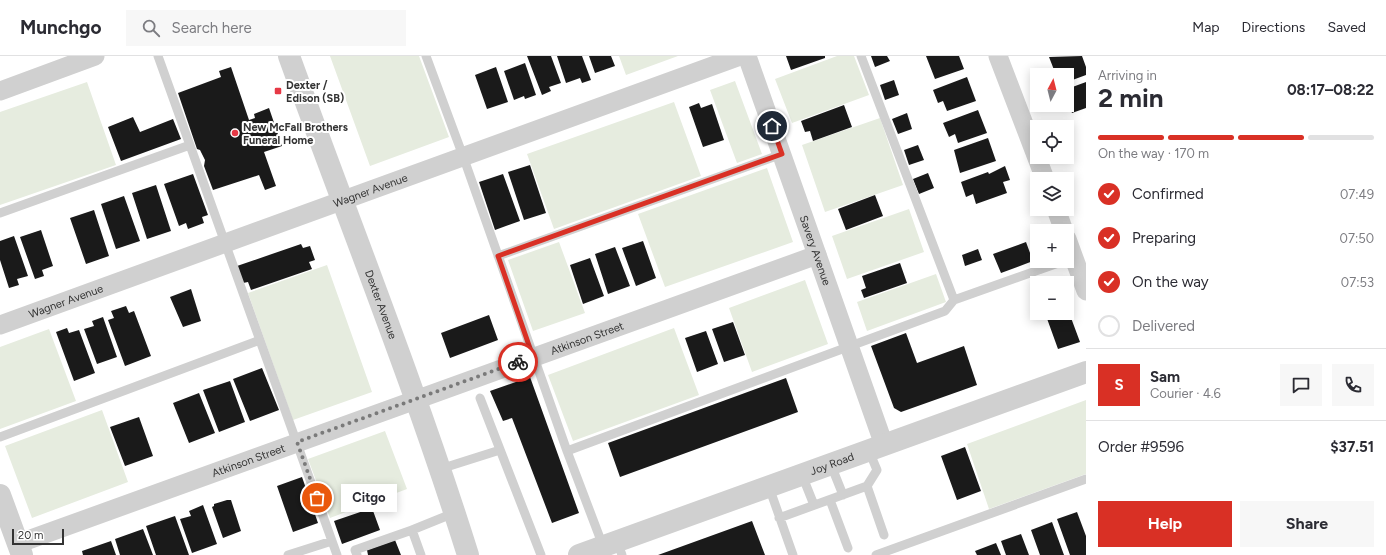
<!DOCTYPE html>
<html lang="en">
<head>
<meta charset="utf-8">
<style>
  body { margin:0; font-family:Figtree,sans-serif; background:#f7f7f7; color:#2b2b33; height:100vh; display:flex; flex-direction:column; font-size:15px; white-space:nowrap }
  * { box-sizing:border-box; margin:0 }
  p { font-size:13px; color:#7c7c81 }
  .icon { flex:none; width:22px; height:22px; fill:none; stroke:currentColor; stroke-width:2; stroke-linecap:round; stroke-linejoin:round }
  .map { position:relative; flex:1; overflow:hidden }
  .panel { display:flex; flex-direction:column; background:#fff; width:300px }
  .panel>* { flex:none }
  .needle { width:26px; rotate:7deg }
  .buttons { position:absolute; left:1030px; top:12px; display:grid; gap:8px }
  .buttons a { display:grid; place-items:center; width:44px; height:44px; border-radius:0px; background:#fff; box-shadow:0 2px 10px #0003; font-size:20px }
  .scale { position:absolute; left:12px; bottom:10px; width:52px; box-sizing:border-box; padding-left:4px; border:2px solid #333; border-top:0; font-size:11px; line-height:14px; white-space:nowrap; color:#333; -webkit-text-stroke:3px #fff; paint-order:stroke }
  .pin { position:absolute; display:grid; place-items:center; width:34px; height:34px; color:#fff; margin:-17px; border:2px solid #fff; border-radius:50%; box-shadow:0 1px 4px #0007 }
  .courier { position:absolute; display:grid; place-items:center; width:40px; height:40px; margin:-20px; border:3px solid #d93025; border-radius:50%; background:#fff; color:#222; box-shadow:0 1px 5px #0007 }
  .bubble { position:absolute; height:28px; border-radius:0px; background:#fff; box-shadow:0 2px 10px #0003; font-size:13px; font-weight:700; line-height:28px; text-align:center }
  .head em { font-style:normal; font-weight:700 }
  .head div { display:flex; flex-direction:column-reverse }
  .head { display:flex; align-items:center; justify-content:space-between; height:68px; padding:0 12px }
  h1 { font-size:26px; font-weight:700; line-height:30px }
  .bar { display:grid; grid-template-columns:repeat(4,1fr); gap:6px 4px; align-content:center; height:48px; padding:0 12px }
  .bar i { height:5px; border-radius:3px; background:#e1e1e2 }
  .bar .selected { background:#d93025 }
  .bar p { grid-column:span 4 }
  .line { display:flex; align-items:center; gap:10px; padding:0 12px; border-top:1px solid #e1e1e2 }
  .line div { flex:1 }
  .round { display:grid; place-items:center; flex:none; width:42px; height:42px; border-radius:0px; background:#f7f7f7 }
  ol { padding:0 12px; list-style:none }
  li { display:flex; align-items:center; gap:12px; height:44px }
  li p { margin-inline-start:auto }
  li .icon { padding:4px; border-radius:50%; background:#d93025; color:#fff; stroke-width:4 }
  li:last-child { color:#7c7c81 }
  li i { width:22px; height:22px; border:2px solid #e1e1e2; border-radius:50% }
  .primary-button { display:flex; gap:8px; margin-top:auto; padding:8px 12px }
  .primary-button a { flex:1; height:46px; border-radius:0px; background:#d93025; color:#fff; font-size:16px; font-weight:700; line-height:46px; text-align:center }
  .primary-button a+a { background:#f7f7f7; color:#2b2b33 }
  header { display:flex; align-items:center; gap:24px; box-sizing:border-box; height:56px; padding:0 20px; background:#fff; border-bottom:1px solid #e1e1e2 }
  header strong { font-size:19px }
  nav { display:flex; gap:22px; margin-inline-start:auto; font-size:14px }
  .search { width:280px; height:36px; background:#f7f7f7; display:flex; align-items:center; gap:10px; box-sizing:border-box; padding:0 14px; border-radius:0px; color:#7c7c81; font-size:15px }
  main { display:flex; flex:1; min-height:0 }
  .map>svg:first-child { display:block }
  .green { fill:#e6ecdf }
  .building { fill:#1a1a1a }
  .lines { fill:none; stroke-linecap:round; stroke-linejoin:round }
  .service { stroke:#d0d0d0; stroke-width:9 }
  .minor { stroke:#d0d0d0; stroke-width:19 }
  .tertiary { stroke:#d0d0d0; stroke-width:22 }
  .done { stroke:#7a7a7a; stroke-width:4; stroke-dasharray:0 7.2 }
  .route { stroke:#d93025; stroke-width:5 }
  .poi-dot { fill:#e63946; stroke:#fff; stroke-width:1.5 }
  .labels { text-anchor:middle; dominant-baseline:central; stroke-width:4; stroke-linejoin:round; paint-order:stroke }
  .poi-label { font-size:11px; font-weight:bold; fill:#333; stroke:#fff; text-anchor:start }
  .street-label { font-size:11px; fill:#333; stroke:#fff }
</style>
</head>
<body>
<header>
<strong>Munchgo</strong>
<div class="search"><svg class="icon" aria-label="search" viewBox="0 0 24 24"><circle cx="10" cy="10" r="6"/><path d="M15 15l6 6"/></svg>Search here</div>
<nav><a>Map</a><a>Directions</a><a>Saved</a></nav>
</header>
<main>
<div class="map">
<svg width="1086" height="499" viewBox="0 0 1086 499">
  <rect width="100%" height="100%" fill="#fff"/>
  <!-- green -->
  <path class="green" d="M 330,0 L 419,0 L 449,81 L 370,110 Z
    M 619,0 L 678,0 L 626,19 Z
    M 837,0 L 854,0 L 869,39 L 792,67 L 775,23 Z
    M 735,25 L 762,98 L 737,107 L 710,34 Z
    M 87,26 L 116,109 L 0,149 L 0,56 Z
    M 674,46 L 701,120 L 554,173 L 527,98 Z
    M 880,62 L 903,129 L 825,156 L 802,89 Z
    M 767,112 L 793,186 L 665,231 L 638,158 Z
    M 909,153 L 924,196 L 847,223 L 832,180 Z
    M 559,186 L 585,257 L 533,275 L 508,204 Z
    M 327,209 L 372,336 L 293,364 L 248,237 Z
    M 936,218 L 946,246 L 867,275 L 857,246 Z
    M 805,224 L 828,288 L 752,316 L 729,252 Z
    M 674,272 L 699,339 L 573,385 L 548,319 Z
    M 49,273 L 76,345 L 0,373 L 0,291 Z
    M 1086,344 L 1086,418 L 989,453 L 967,388 Z
    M 102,354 L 128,426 L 32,462 L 5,390 Z
    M 385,375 L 407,433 L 330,462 L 308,403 Z"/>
  <!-- building -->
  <path class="building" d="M 527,0 L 551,0 L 561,27 L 549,31 L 551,35 L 542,39 Z
    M 557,0 L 582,0 L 591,24 L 582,27 L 580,22 L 566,27 Z
    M 589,0 L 611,0 L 615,10 L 595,17 Z
    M 786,0 L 825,0 L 825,2 L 791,14 Z
    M 871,0 L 887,0 L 890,5 L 875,11 Z
    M 926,0 L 959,0 L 964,13 L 935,23 Z
    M 1082,0 L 1086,11 L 1086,19 L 1067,26 L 1067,19 L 1056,19 L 1049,1 Z
    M 525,7 L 536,39 L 525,43 L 524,40 L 514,44 L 504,15 Z
    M 231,11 L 249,64 L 255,62 L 254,58 L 269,52 L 282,90 L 264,96 L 276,130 L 265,134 L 259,119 L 213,134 L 204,110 L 205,104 L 200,94 L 197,93 L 178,37 L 221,21 L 219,15 Z
    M 496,11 L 508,46 L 487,53 L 475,19 Z
    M 967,21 L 976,45 L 947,55 L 943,45 L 938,47 L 933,34 Z
    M 894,24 L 899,39 L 885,44 L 880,29 Z
    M 1086,26 L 1086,52 L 1072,57 L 1067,43 L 1067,33 Z
    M 699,47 L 701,52 L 712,48 L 724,84 L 703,91 L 689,51 Z
    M 844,49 L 852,71 L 813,85 L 810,75 L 805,76 L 801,65 Z
    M 978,54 L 987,77 L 958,87 L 955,78 L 949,81 L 943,67 Z
    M 907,57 L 912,73 L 898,78 L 892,63 Z
    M 133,61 L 140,76 L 173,63 L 181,83 L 121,105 L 108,71 Z
    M 988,82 L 996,105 L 960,117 L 954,94 Z
    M 918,89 L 924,104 L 909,109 L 904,94 Z
    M 530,109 L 546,157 L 524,164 L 508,116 Z
    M 1005,110 L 1010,124 L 1003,126 L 1007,137 L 976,148 L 973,138 L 966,141 L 961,126 L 988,116 L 989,118 Z
    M 928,117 L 934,132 L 919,138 L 913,123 Z
    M 193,118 L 208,159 L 202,161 L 204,167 L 188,173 L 186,167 L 179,170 L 164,128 Z
    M 503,118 L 520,165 L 495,174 L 479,126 Z
    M 156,129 L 171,175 L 147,183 L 132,137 Z
    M 875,139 L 883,160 L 846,174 L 838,153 Z
    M 124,140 L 140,185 L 116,193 L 101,148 Z
    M 94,154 L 109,200 L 86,208 L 70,162 Z
    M 41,174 L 53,210 L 42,214 L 44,220 L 35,223 L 20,181 Z
    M 14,180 L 28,220 L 17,223 L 19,229 L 9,232 L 0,204 L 0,185 Z
    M 643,185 L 656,222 L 636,230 L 622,192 Z
    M 1026,186 L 1033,205 L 1001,217 L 993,198 Z
    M 301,188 L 303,192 L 310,190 L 315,204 L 309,206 L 312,213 L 251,234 L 248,226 L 243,227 L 237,210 Z
    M 615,191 L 630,230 L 608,238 L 595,198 Z
    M 978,193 L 982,204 L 965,210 L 962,199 Z
    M 590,202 L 604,240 L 583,248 L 570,209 Z
    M 900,207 L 907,227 L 864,242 L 861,234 L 866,232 L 862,220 Z
    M 191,233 L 201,265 L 183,271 L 170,241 Z
    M 126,250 L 129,257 L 134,255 L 151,300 L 125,310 L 108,264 L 114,262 L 111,255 Z
    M 1067,251 L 1080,286 L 1058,293 L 1045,257 L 1067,257 Z
    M 489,259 L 498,284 L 450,302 L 441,277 Z
    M 103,261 L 117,301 L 97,308 L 84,273 L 94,270 L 92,265 Z
    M 733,266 L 745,299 L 724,306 L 712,273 Z
    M 67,272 L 69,277 L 79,274 L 95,317 L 74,325 L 56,276 Z
    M 706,275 L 718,308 L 697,316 L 685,282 Z
    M 906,277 L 917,307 L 964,290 L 977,329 L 901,356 L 894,352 L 871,290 Z
    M 262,312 L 279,354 L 250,365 L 233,323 Z
    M 530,321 L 579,457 L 552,467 L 512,362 L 503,365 L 490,335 Z
    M 786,322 L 798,356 L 620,421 L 608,387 Z
    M 230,325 L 245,366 L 219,376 L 203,334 Z
    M 199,337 L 215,377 L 189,387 L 173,347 Z
    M 139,361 L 153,400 L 125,410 L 110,371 Z
    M 965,391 L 981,435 L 957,444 L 941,400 Z
    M 302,421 L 318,467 L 293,476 L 277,430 Z
    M 227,444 L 231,444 L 241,475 L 223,482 L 212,451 L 214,450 L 214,448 Z
    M 203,449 L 217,488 L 192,497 L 180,463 L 191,460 L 189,455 Z
    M 372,452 L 380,474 L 342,488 L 334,465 Z
    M 1077,456 L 1086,480 L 1086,499 L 1070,499 L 1057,463 Z
    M 175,460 L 189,499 L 156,499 L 146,470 Z
    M 752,465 L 765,499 L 658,499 Z
    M 1052,466 L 1064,499 L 1040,499 L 1031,474 Z
    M 143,473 L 153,499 L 120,499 L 115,483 Z
    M 1021,478 L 1029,499 L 1006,499 L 1001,485 Z
    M 395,484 L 401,499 L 368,499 L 367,494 Z
    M 111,485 L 116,499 L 83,499 L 82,495 Z
    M 996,487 L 1001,499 L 977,499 L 975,495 Z"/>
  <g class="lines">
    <!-- service -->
    <path class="service" d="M 158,0 L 337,499
      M 426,0 L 463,100 L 567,395 L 945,255 L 954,244 L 1064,205
      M 861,0 L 954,244
      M 0,157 L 190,89
      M 498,200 L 782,98
      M 480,342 L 541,499
      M 0,381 L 260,284
      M 567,395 L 603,490
      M 869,395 L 877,414 L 867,430 L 884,479
      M 831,409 L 843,439
      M 440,413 L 500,394
      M 802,419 L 814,449
      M 769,431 L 793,499
      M 830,444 L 848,492
      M 779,462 L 867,430
      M 617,485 L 622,499
      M 288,499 L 332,485
      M 357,499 L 355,494 L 412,474
      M 421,499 L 412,474 L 454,457
      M 876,499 L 1086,423"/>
    <!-- minor -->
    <g class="minor">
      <path id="s1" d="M 747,0 L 884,389"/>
      <path d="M 998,0 L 1045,123"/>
      <path d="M 0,35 L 95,0"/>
      <path d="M 1056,153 L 1064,175"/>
      <path d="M 1067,183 L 1086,235"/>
      <path id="s2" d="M 0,269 L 740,0"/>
      <path id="s3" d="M 17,488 L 817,199"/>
    </g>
    <!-- tertiary -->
    <g class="tertiary">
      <path id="s4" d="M 289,0 C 349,166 415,330 468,499"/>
      <path d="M 0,439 L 22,499"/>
      <path id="s5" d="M 579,499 L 1086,316"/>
    </g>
  </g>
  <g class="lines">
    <!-- done -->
    <path class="done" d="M 317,442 L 297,386 L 518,306"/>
    <!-- route -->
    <path class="route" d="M 518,306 L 533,301 L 498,200 L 782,98 L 772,70"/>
  </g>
  <!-- markers -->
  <g class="poi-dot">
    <rect x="274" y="31" width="8" height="8" rx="2"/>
    <circle cx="235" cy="77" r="4"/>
  </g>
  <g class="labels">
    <!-- poi labels -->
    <g class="poi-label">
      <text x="286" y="29">Dexter /<tspan x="286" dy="13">Edison (SB)</tspan></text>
      <text x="243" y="71">New McFall Brothers<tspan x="243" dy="13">Funeral Home</tspan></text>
    </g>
    <!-- street labels -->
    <g class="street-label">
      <text stroke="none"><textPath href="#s2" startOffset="394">Wagner Avenue</textPath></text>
      <text stroke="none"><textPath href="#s1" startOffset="206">Savery Avenue</textPath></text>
      <text stroke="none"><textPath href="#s2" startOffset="70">Wagner Avenue</textPath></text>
      <text stroke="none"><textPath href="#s4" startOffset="265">Dexter Avenue</textPath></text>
      <text stroke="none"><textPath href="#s3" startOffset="606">Atkinson Street</textPath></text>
      <text stroke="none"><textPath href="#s3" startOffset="246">Atkinson Street</textPath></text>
      <text stroke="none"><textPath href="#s5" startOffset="269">Joy Road</textPath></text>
    </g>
  </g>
</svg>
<div class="buttons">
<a><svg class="needle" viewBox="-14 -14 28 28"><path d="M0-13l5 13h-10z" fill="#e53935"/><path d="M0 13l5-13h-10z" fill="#7c7c81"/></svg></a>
<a><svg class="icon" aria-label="locate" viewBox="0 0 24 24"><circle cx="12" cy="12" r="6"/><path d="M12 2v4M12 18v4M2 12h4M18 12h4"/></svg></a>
<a><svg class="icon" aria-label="layers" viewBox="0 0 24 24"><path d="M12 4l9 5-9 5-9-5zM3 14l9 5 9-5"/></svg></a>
<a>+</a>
<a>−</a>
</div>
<div class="scale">20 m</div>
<div class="pin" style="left:317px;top:442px;background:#ea580c"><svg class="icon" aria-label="bag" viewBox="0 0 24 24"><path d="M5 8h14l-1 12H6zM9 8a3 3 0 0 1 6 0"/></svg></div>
<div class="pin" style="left:772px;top:70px;background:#1f2937"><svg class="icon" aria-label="home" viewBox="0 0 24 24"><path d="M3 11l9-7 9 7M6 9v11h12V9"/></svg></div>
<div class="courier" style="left:518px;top:306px"><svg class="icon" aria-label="bike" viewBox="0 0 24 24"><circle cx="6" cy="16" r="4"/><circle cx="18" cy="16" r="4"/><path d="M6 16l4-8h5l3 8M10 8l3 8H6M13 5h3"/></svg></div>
<div class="bubble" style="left:341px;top:428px;width:56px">Citgo</div>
</div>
<section class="panel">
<div class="head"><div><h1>2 min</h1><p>Arriving in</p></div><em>08:17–08:22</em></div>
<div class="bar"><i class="selected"></i><i class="selected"></i><i class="selected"></i><i></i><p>On the way · 170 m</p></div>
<ol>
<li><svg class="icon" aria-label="check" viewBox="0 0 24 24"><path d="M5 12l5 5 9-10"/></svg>Confirmed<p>07:49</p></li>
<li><svg class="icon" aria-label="check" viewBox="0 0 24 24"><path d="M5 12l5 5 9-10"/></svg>Preparing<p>07:50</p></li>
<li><svg class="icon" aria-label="check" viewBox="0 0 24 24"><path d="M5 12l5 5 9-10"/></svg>On the way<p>07:53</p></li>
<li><i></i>Delivered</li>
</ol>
<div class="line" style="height:72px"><b class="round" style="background:#d93025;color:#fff">S</b><div><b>Sam</b><p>Courier · 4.6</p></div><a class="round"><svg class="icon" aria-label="chat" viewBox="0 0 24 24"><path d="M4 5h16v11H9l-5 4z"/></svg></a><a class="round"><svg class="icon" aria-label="phone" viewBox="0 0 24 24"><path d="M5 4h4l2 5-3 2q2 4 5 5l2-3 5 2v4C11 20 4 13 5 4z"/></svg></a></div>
<div class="line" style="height:52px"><div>Order #9596</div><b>$37.51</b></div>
<div class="primary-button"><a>Help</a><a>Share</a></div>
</section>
</main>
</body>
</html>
